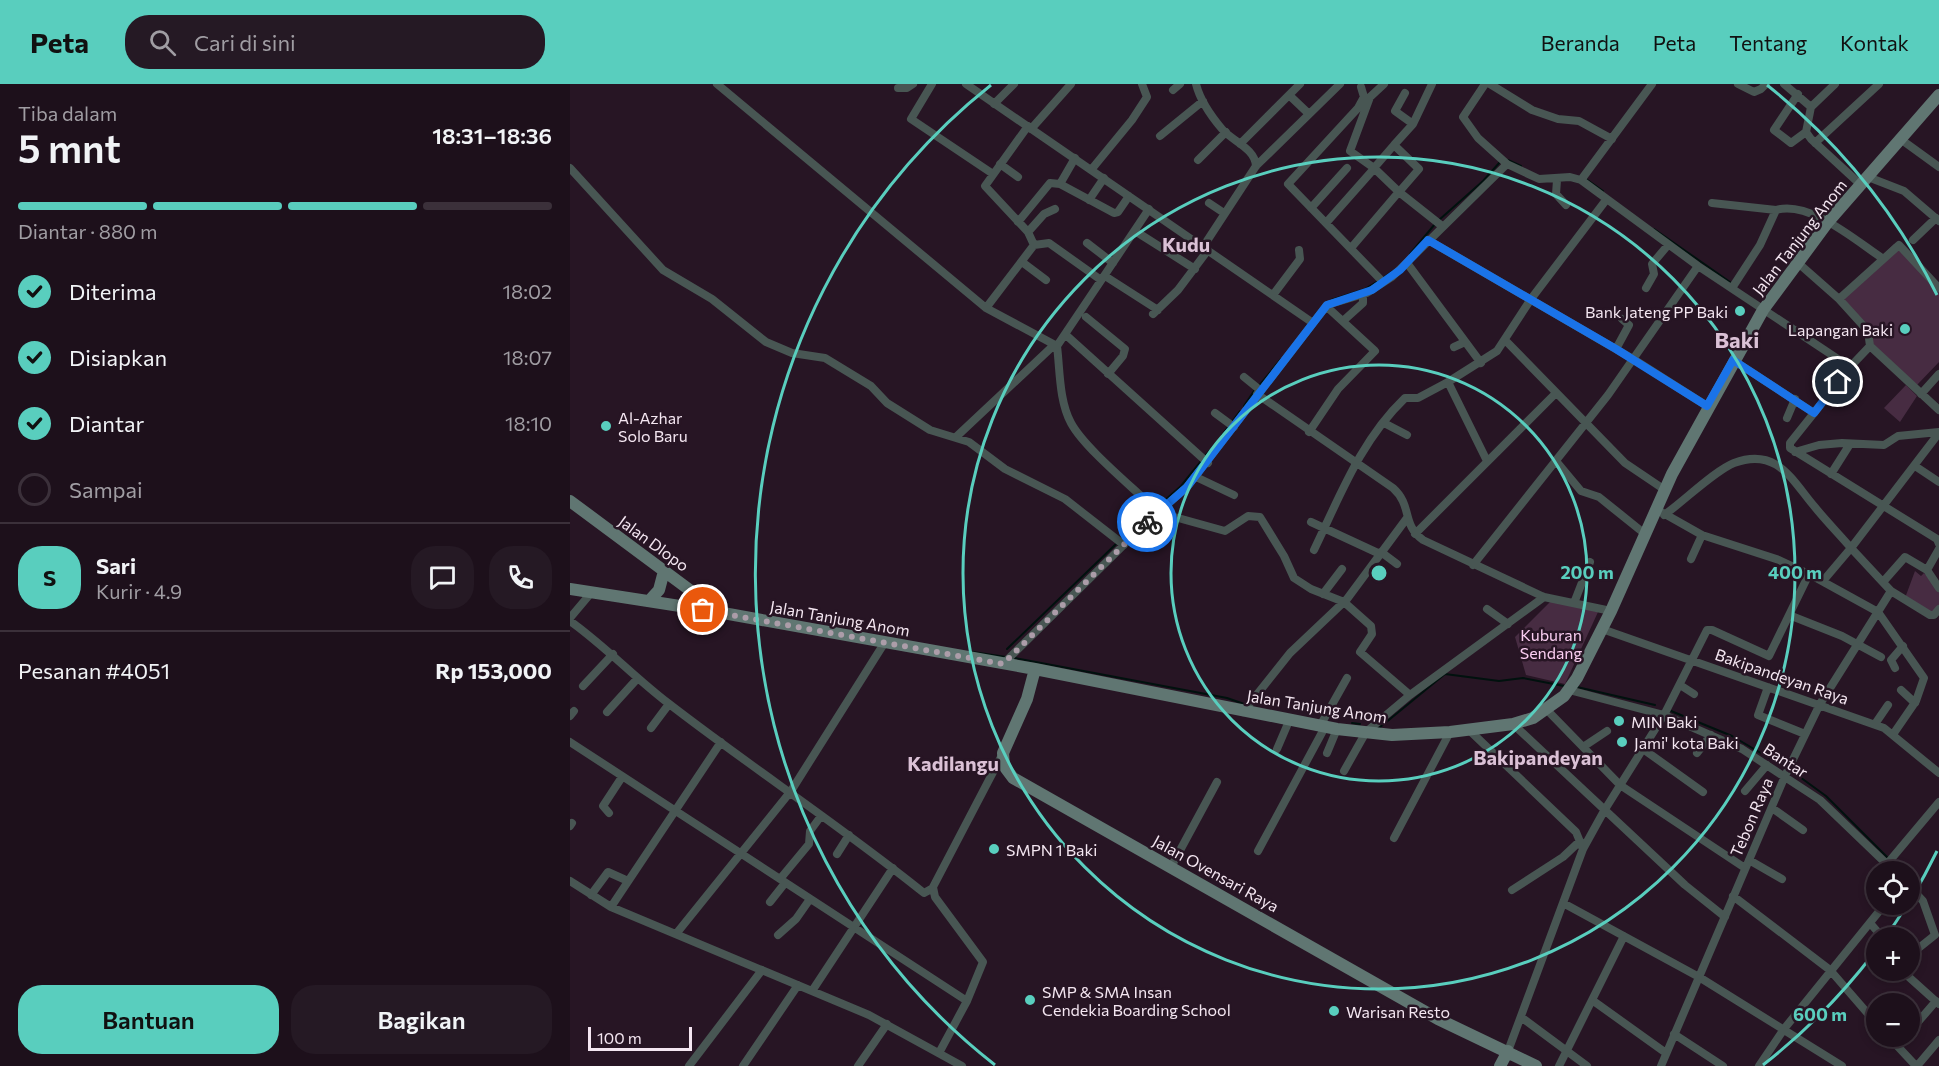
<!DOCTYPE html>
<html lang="id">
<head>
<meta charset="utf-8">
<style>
  body { margin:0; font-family:Commissioner,sans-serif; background:#251924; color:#f1f3f6; height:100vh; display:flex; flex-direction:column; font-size:22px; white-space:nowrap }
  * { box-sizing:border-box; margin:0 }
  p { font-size:20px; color:#a09da3 }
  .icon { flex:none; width:33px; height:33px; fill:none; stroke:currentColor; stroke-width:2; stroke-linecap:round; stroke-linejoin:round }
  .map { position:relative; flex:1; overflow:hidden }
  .details { display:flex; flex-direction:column; background:#1d101b; width:570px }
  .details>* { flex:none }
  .controls { position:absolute; left:1296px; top:777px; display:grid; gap:12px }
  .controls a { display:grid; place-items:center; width:54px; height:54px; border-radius:50%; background:#1d101b; box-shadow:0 3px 9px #0003,0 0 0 2px #3b303a; font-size:30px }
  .scale { position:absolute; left:18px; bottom:15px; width:104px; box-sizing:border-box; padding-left:6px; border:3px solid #f4e6f1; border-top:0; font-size:16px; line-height:21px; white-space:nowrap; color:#f4e6f1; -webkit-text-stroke:4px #271524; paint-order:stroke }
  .pin { position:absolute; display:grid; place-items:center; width:51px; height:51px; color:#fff; margin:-26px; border:3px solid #fff; border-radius:50%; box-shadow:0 2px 6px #0007 }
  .courier { position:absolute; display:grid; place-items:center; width:60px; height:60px; margin:-30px; border:4px solid #1a73e8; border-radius:50%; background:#fff; color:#222; box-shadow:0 2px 8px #0007 }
  .headline em { font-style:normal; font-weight:600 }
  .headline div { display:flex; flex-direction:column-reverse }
  .headline { display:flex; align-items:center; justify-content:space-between; height:102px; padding:0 18px }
  h1 { font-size:39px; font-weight:600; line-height:45px }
  .bar { display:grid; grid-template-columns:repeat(4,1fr); gap:9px 6px; align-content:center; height:72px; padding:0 18px }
  .bar i { height:8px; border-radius:4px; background:#3b303a }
  .bar .active { background:#59cebe }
  .bar p { grid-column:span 4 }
  .line { display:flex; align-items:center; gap:15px; padding:0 18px; border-top:2px solid #3b303a }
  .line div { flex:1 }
  .round { display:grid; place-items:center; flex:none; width:63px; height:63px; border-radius:24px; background:#251924 }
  ol { padding:0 18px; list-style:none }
  li { display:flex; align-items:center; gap:18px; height:66px }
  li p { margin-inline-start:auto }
  li .icon { padding:6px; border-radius:50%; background:#59cebe; color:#111; stroke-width:4 }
  li:last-child { color:#a09da3 }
  li i { width:33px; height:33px; border:3px solid #3b303a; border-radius:50% }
  .primary-button { display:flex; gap:12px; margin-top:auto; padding:12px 18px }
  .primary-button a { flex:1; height:69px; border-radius:24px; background:#59cebe; color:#111; font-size:24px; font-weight:600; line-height:69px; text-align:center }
  .primary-button a+a { background:#251924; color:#f1f3f6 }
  header { display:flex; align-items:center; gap:36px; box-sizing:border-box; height:84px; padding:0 30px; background:#59cebe; color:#111 }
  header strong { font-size:28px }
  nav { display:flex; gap:33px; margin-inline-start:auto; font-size:21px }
  .search { width:420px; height:54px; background:#251924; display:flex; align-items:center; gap:15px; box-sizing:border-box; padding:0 21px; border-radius:24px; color:#a09da3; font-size:22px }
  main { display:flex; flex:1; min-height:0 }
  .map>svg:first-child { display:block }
  .green { fill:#472c42 }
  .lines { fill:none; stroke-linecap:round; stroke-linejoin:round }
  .stream { stroke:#00110e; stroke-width:2 }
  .street { stroke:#485653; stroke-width:8 }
  .secondary { stroke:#607672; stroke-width:12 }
  .done { stroke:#ac9da9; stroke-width:6; stroke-dasharray:0 10.8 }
  .route { stroke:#1a73e8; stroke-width:8 }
  .ring { fill:none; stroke:#59cebe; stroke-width:3 }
  .poi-dot { fill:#59cebe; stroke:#271524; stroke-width:2 }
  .labels { text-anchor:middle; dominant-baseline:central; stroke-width:5; stroke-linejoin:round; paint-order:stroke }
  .street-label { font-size:16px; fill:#f4e6f1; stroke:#271524 }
  .poi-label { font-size:16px; fill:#f4e6f1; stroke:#271524; text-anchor:start }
  .park-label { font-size:16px; fill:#facef1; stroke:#271524 }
  .quarter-label { font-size:20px; font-weight:bold; fill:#dbc1d6; stroke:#271524 }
  .district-label { font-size:22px; font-weight:bold; fill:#dbc1d6; stroke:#271524 }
  .centre { fill:#59cebe; stroke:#271524; stroke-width:3 }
  .ring-label { font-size:18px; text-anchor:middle; font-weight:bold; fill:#59cebe; stroke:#271524; stroke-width:5; stroke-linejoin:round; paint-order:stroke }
</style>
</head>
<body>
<header>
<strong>Peta</strong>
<div class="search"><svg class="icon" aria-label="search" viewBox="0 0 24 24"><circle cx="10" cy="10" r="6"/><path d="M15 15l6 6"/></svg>Cari di sini</div>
<nav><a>Beranda</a><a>Peta</a><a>Tentang</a><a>Kontak</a></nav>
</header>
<main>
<section class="details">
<div class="headline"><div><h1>5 mnt</h1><p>Tiba dalam</p></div><em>18:31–18:36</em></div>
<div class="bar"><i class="active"></i><i class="active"></i><i class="active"></i><i></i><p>Diantar · 880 m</p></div>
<ol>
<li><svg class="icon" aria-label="check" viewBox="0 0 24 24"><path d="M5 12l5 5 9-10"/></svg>Diterima<p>18:02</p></li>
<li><svg class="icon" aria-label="check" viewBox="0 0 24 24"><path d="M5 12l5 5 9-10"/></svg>Disiapkan<p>18:07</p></li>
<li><svg class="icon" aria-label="check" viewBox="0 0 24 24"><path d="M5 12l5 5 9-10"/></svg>Diantar<p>18:10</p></li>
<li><i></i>Sampai</li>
</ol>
<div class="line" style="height:108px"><b class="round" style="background:#59cebe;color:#111">S</b><div><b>Sari</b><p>Kurir · 4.9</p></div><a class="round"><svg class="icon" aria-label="chat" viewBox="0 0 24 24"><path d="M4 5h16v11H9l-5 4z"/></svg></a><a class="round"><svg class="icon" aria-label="phone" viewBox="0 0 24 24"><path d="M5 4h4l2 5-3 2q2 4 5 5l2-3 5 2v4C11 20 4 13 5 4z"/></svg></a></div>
<div class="line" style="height:78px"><div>Pesanan #4051</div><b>Rp 153,000</b></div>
<div class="primary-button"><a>Bantuan</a><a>Bagikan</a></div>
</section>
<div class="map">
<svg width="1369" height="982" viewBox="0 0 1369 982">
  <rect width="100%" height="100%" fill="#271524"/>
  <!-- green -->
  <path class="green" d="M 1324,160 L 1369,207 L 1369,278 L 1347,301 L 1303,260 L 1270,212 Z
    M 1336,301 L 1347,312 L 1330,338 L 1314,324 Z
    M 1345,487 L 1351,492 L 1354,489 L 1369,507 L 1369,522 L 1362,530 L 1335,514 Z
    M 981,517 L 1028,528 L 995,600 L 956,591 L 945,553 Z"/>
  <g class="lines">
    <!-- stream -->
    <path class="stream" d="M 938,76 L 951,82
      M 1016,95 L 1033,107
      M 869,136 L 913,97 L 930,78
      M 1084,145 L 1160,198
      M 840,170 L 865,140
      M 813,194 L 823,187
      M 761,216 L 795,205 L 808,197
      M 688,303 L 711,275
      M 674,322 L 684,307
      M 652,351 L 670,327
      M 635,372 L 643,363
      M 550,456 L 611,402 L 632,376
      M 437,565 L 546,460
      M 403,568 L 436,573
      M 445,574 L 657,614 L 677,621
      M 1007,603 L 1085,621
      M 1101,627 L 1162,652 L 1211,681
      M 782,639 L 790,640
      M 809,644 L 875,590 L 929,597 L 953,594 L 994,602
      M 1223,688 L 1256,712 L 1332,788
      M 1340,796 L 1349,807"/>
    <!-- street -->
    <path class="street" d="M 147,0 L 416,224
      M 362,0 L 341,35 L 423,90
      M 396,0 L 743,239
      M 626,0 C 630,16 641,32 652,45 C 662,57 685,64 686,82
      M 814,0 L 800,13 L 780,67 L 804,84 L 829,108 L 872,142
      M 915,0 L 893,33 L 908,54 L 937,80
      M 920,0 L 962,26 L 988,35 L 1009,37 L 1042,55
      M 1168,0 L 1184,8 L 1191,5 L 1196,0
      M 1214,0 L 1241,23 L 1236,48 L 1241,55 L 1291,101
      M 791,3 L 794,13 L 788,24 L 718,100 L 813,198
      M 328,4 L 337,4 L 343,0
      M 603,6 L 610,0
      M 835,9 L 825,27 L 843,40
      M 1228,10 L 1204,46 L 1221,59 L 1236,48
      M 719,11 L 739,30
      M 424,20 L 444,0
      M 1241,23 L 1265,0
      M 458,42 L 415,102 L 458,148 L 464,161 L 416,224 L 487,262 C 490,286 489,317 501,339 C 515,365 565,405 588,428
      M 461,45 L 501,0
      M 590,52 L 633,17
      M 1329,54 L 1369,83
      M 1245,59 L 1309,0
      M 670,60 L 730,0
      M 505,74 L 490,100 L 544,129 L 548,128 L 559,112
      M 628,76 L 656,48
      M 430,80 L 448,93
      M 0,84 L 93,186 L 142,215 L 196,258 L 222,269 L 255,274 L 301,302 L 317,319 L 360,346 L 399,358 L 435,385 L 495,415 L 554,461
      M 804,84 L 824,61
      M 521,86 L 562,36 L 577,13 L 572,0
      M 1298,93 L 1334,107 L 1369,137
      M 987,96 L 986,110 L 996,121
      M 1011,96 L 1082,0
      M 829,108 L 849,85 L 824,61 L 843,40 L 862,0
      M 519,116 L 534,94
      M 639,119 L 654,129
      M 1142,119 L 1206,126
      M 741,124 L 777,84
      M 448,138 L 480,99 L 490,100
      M 756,139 L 802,87
      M 565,147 L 625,185
      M 458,148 L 474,130 L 485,125
      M 858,156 L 1063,275 L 1137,322
      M 1343,156 L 1366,134
      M 517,159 L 543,179
      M 464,161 L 479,159 L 531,196
      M 633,163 L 686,82 L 770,0
      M 781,164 L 827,110
      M 452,178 L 476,196
      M 1227,178 L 1269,215
      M 837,179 L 911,279
      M 535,192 L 588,226
      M 1076,204 L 1084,190 L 1082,180 L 1098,161
      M 1162,204 L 1190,161 L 1206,126 C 1239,116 1285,156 1312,174
      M 703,211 L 730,175 L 729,166
      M 583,230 L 608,206 L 638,166
      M 516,233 L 555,265 L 553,272 L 538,290
      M 773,237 L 793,219 L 793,211
      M 496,251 L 638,379
      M 936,257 L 1055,379 L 1095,406
      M 487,262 L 579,125
      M 1300,262 L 1298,247 L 1269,215 L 1329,161 L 1369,204
      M 884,263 L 895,258
      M 1046,265 L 1059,241 L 1052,235
      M 1163,276 L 1244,329 L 1220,359 L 1220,364 L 1367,455 L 1369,460
      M 674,293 L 690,306
      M 687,310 L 823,404 C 843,422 831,440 853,456 L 974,513 L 1041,527
      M 1351,310 L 1369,290
      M 645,329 L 664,343
      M 1244,329 L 1280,283
      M 1217,334 L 1225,315
      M 814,339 L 837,351
      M 739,348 L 768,305 L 805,267 L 756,222
      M 1369,349 L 1281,464 L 1321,507 L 1360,531 L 1364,531 L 1369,525
      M 386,353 L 483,262
      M 1225,368 L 1249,361 L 1272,359 L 1314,361 L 1328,352 L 1369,348
      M 917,377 L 878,298 L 927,267 L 961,215 L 1036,116
      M 986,377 L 1011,407 L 1029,413 L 1075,450
      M 1345,382 L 1369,398
      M 1261,390 L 1280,360
      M 626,393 L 664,411
      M 591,425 L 601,432 L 655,447 L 678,432 L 690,433 L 714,472 L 724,494 L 741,505 L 774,518 L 801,542 L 802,550 L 790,568 L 840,611
      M 1086,425 L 1132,451 L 1209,476 L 1239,490 L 1308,528 L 1354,594 L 1346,617 L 1324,649
      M 1094,431 C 1113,418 1144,387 1164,379 C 1207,363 1222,396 1244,422 C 1256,437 1269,450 1281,464 L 1253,497
      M 741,438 L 810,470
      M 845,450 L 985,310
      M 1369,465 L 1357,486 L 1369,504
      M 744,466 C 770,412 791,356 835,314 L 848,314 L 878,298
      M 811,468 L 827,480
      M 1121,475 L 1132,451
      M 903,481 L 1038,311 L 1128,182
      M 1313,498 L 1335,473 L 1357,486
      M 753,510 L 772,485
      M 1004,519 L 1020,478
      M 917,525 L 938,540
      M 1219,531 L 1272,552 L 1311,573
      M 0,534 L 21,509
      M 0,537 C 35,562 64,593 98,619 C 182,684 271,742 354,809 L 363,804
      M 1032,545 L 1314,644 L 1369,689
      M 433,580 L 575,440 L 617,403 L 757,221 L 797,209 L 822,193 L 937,80 L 969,95 L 1000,93 L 1011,96 L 1128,182 L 1280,283 L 1300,262 L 1369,326
      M 1325,584 L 1321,576 L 1333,562
      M 1110,601 L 1124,610
      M 13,602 L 43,570
      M 1198,603 L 1188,631 L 1235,650
      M 999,606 L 1094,631 L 1172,665 L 1250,716 L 1325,788
      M 1331,606 L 1345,619
      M 977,626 L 1050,701 L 1175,784
      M 37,628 L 67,595
      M 673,628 L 720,569 L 777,515 L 837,434
      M 0,632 L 4,627
      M 943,640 L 1115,801 L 1155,833
      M 1305,640 L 1318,621
      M 750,642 L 777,594
      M 81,644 L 99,620
      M 898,645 L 1006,748 L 1013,765
      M 0,658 L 397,917
      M 1013,663 L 1037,647
      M 707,665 L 719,637
      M 1073,665 L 1133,708
      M 757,669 L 767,645
      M 1127,669 L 1141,651
      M 774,687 L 796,648 L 840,611 L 974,513
      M 1175,707 L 1197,681
      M 1202,724 L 1233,746
      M 39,729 L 33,722 L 52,693
      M 0,742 L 2,739
      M 824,754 L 880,648
      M 688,767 L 755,643
      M 267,770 L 279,751
      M 1179,776 L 1212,795
      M 1317,780 L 1369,718
      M 601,783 L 647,698
      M 210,795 L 239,760 L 240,747 L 251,732
      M 0,797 L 41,823 L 299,931 L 392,982
      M 1340,803 L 1353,817 L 1365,851 L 1340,871
      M 942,806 L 993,773 L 1010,757
      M 21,811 L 38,788 L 58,797
      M 1163,812 L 1260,886 L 1306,939
      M 200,818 L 215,799
      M 993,819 L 1129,893 L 1272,982
      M 41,823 L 151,658
      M 1300,839 L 1313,854
      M 106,850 L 221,707 L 315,558
      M 208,851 L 226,835 L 240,815
      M 1331,886 L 1369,920
      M 242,907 L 323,784
      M 1022,916 L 1054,852
      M 951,933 L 1017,982
      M 1348,938 L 1366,917
      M 1104,950 L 1153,982
      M 1318,952 L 1346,982
      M 938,967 L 1013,765 L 1034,727 L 1094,631 L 1137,546 L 1142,546 L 1199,572 L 1239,490
      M 369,969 L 397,917 L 413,878 L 365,813 L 363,803 L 432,671
      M 119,982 L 192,886
      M 173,982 L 228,901
      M 288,982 L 317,940
      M 989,982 L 1022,916 L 1096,969
      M 1091,982 L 1215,692 L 1250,620 L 1321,507
      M 1189,982 L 1214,945 L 1315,820
      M 1347,982 L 1369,956"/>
    <!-- secondary -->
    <path class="secondary" d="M 0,417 L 148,527
      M 0,505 L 142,527 L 465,585 L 767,645 L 822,651 L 880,648 L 943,640 L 963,634 L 994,612 L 1007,594 L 1041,527 L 1102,390 L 1193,226 L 1258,138 L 1369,11
      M 79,517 L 89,506 L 94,487
      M 465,585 L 457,615 L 433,669 L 434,682 L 443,694 L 868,935 L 966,982
      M 930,982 L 938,967"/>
  </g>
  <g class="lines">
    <!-- done -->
    <path class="done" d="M 133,526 L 433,580 L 577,438"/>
    <!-- route -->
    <path class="route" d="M 577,438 L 617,403 L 757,221 L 802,206 L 830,186 L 858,156 L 1046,265 L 1137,322 L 1163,276 L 1244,329 L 1268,298"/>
  </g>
  <!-- distance rings -->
  <g class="ring">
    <circle cx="809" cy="489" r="208"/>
    <circle cx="809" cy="489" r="416"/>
    <path d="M1367 767A624 624 0 0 1 1341 815M1335 824A624 624 0 0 1 1317 851M1304 869A624 624 0 0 1 1193 981M425 981A624 624 0 0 1 421 1M1197 1A624 624 0 0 1 1367 211"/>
  </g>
  <!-- markers -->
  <g class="poi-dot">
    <circle cx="1170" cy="227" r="6"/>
    <circle cx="1335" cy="245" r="6"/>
    <circle cx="36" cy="342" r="6"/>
    <circle cx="1049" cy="637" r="6"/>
    <circle cx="1052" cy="658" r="6"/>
    <circle cx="424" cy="765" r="6"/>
    <circle cx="460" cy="916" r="6"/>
    <circle cx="764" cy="927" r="6"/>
  </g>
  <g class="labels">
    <!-- street labels -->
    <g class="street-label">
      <text transform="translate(1229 153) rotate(-52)">Jalan Tanjung Anom</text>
      <text transform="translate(84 459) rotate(36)">Jalan Dlopo</text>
      <text transform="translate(270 534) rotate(10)">Jalan Tanjung Anom</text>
      <text transform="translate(1212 592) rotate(19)">Bakipandeyan Raya</text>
      <text transform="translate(747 622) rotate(9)">Jalan Tanjung Anom</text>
      <text transform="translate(1216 676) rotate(33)">Bantar</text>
      <text transform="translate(1181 733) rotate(-67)">Tebon Raya</text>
      <text transform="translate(646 789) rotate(29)">Jalan Ovensari Raya</text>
    </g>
    <!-- poi labels -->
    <g class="poi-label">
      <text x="1158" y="227" text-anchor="end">Bank Jateng PP Baki</text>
      <text x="1323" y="245" text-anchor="end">Lapangan Baki</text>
      <text x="48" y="333">Al-Azhar<tspan x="48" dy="18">Solo Baru</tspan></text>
      <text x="1061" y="637">MIN Baki</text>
      <text x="1064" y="658">Jami' kota Baki</text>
      <text x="436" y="765">SMPN 1 Baki</text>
      <text x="472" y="907">SMP &amp; SMA Insan<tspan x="472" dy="18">Cendekia Boarding School</tspan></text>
      <text x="776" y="927">Warisan Resto</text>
    </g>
    <!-- park labels -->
    <g class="park-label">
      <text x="981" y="550">Kuburan<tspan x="981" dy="18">Sendang</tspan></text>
    </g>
    <!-- quarter labels -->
    <g class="quarter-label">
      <text x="616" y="160">Kudu</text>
      <text x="968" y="673">Bakipandeyan</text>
      <text x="383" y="679">Kadilangu</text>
    </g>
    <!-- district labels -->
    <g class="district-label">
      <text x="1167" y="255">Baki</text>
    </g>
  </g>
  <circle cx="809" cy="489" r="9" class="centre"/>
  <g class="ring-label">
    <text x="1017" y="495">200 m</text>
    <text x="1225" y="495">400 m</text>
    <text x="1250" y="937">600 m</text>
  </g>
</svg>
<div class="controls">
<a><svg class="icon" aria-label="locate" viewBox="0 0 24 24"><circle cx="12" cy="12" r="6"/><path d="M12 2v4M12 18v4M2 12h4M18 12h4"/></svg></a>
<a>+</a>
<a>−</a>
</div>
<div class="scale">100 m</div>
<div class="pin" style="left:133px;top:526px;background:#ea580c"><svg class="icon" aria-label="bag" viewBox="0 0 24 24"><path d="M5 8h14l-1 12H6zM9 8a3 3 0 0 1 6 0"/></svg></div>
<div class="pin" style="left:1268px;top:298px;background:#1f2937"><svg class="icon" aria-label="home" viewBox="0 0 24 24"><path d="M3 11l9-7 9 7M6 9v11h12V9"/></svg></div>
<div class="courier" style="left:577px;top:438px"><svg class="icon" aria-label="bike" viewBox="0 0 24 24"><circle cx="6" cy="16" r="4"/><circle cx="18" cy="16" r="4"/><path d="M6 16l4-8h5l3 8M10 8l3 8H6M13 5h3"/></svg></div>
</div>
</main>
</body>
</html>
